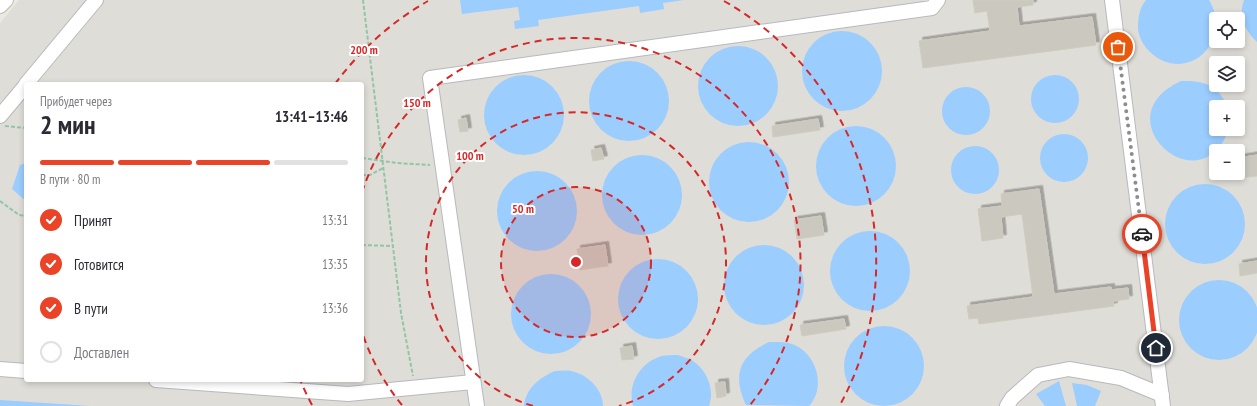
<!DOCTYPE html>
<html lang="ru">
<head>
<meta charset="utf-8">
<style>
  body { margin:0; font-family:"PT Sans Narrow",sans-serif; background:#f2f2f3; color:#2b2b33; height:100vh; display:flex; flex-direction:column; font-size:15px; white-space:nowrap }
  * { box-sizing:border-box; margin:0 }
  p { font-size:13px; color:#7c7c81 }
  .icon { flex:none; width:22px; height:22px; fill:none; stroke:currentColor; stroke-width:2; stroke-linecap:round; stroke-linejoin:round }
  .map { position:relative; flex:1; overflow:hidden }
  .panel { position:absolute; left:24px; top:82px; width:340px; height:300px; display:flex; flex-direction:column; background:#fff; border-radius:4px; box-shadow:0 2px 6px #0003 }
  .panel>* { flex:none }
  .fabs { position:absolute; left:1209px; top:12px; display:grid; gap:8px }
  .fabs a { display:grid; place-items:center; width:36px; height:36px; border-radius:4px; background:#fff; box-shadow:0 2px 6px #0003; font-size:20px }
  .pin { position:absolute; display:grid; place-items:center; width:34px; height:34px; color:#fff; margin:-17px; border:2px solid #fff; border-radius:50%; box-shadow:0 1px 4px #0007 }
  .courier { position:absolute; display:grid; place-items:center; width:40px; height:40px; margin:-20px; border:3px solid #ea4327; border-radius:50%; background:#fff; color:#222; box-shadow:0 1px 5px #0007 }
  .summary em { font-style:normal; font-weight:800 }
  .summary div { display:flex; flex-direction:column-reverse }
  .summary { display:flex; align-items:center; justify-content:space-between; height:68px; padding:0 16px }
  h1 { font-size:26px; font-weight:800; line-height:30px }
  .bar { display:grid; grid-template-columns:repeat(4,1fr); gap:6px 4px; align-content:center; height:48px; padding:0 16px }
  .bar i { height:5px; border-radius:3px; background:#e1e1e2 }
  .bar .active { background:#ea4327 }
  .bar p { grid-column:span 4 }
  ol { padding:0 16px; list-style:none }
  li { display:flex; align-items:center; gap:12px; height:44px }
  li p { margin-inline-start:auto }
  li .icon { padding:4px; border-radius:50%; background:#ea4327; color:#fff; stroke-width:4 }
  li:last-child { color:#7c7c81 }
  li i { width:22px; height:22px; border:2px solid #e1e1e2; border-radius:50% }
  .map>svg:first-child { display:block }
  .industrial { fill:#dfddd7; fill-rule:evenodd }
  .water { fill:#9bcdff }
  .building { fill:#cbc8c0; stroke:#d0cbbd; filter:url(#shadow) }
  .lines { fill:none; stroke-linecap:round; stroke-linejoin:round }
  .minor-casing { stroke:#b7b9be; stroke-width:16 }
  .path { stroke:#93c5a5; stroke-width:2; stroke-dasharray:4 2; stroke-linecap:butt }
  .minor { stroke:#fff; stroke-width:14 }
  .done { stroke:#8c8d8c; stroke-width:4; stroke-dasharray:0 7.2 }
  .route { stroke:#ea4327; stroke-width:5 }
  .ring { fill:none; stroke:#d62828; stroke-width:2; stroke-dasharray:7 5 }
  .centre { fill:#d62828; stroke:#fff; stroke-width:2 }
  .ring-label { font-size:12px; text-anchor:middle; font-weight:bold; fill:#d62828; stroke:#fff; stroke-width:4; stroke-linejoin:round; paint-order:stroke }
</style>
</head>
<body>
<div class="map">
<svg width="1257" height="406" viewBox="0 0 1257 406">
  <defs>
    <filter id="shadow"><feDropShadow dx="3.5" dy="-3.5" stdDeviation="0" flood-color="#0004"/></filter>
  </defs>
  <rect width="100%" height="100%" fill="#eceadf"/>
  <!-- industrial -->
  <path class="industrial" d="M 19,0 L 1257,0 L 1257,406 L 0,406 L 0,23 ZM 1216,19 L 1238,19 L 1238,41 L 1216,41 ZM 1216,63 L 1238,63 L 1238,85 L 1216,85 ZM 26,84 L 362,84 L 362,380 L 26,380 ZM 1216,107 L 1238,107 L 1238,129 L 1216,129 ZM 1216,151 L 1238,151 L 1238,173 L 1216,173 Z"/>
  <!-- water -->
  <path class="water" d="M 460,0 L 684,0 L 663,3 L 664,9 L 640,13 L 639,6 L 538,20 L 539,26 L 515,29 L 514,21 L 520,20 L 518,7 L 462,14 Z
    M 1146,0 L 1209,0 C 1234,41 1187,86 1150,52 C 1144,46 1139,38 1138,29 C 1138,19 1139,8 1146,0 Z
    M 1244,0 L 1257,0 L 1257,42 C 1245,31 1238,16 1244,0 Z
    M802 71a40 40 0 1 1 80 0a40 40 0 1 1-80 0Z
    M698 86a40 40 0 1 1 80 0a40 40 0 1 1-80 0Z
    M589 101a40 40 0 1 1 80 0a40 40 0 1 1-80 0Z
    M1031 99a24 24 0 1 1 48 0a24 24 0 1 1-48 0Z
    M484 115a40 40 0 1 1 80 0a40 40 0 1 1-80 0Z
    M 1181,81 C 1204,80 1218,85 1228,107 L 1216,107 L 1216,129 L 1229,129 C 1201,208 1100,118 1181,81 Z
    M942 111a24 24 0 1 1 48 0a24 24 0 1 1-48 0Z
    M816 166a40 40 0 1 1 80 0a40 40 0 1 1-80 0Z
    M1040 158a24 24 0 1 1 48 0a24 24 0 1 1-48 0Z
    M709 182a40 40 0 1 1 80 0a40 40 0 1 1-80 0Z
    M951 170a24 24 0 1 1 48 0a24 24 0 1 1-48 0Z
    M602 195a40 40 0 1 1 80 0a40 40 0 1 1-80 0Z
    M 26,163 L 26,201 L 12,189 L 20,165 Z
    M497 211a40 40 0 1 1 80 0a40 40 0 1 1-80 0Z
    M1165 224a40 40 0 1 1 80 0a40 40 0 1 1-80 0Z
    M830 271a40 40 0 1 1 80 0a40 40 0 1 1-80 0Z
    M724 285a40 40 0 1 1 80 0a40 40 0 1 1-80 0Z
    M618 299a40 40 0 1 1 80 0a40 40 0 1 1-80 0Z
    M511 314a40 40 0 1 1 80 0a40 40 0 1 1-80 0Z
    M1179 320a40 40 0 1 1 80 0a40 40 0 1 1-80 0Z
    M844 366a40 40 0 1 1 80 0a40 40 0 1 1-80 0Z
    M 769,342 C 780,342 790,341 800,348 C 818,360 825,389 809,406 L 746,405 C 732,375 739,356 769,342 Z
    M 678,355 C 682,357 689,358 693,361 C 707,370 715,390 709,406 L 633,406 C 627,385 640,362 662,356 C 667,355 673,355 678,355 Z
    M 555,371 C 560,371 566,370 571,371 C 587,374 603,389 603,406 L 524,406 C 526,388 539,378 555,371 Z
    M 1059,381 L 1066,406 L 1045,406 L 1036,394 Z
    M 1072,383 L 1087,385 L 1101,391 L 1095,406 L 1077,406 Z
    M 0,400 L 90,406 L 0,406 Z"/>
  <!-- building -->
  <path class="building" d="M 973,0 L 1033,0 L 1033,5 L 1017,7 L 1019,26 L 1092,17 L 1096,45 L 923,68 L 919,41 L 990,31 L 987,11 L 975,13 Z
    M 466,118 L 468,131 L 460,132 L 458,120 Z
    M 818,119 L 820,130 L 773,137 L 772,126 Z
    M 601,148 L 604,159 L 593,161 L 591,150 Z
    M 1257,155 L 1257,176 L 1238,178 L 1238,158 Z
    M 1039,189 L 1054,294 L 1111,287 L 1111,290 L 1128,288 L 1129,299 L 1113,301 L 1114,306 L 979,324 L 978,318 L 969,319 L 967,306 L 1033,297 L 1022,214 L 1001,217 L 1003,238 L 982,241 L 978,209 L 1002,206 L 1001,194 Z
    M 821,216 L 824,235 L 797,239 L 794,220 Z
    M 605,245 L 608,266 L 580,270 L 577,249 Z
    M 1257,261 L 1257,273 L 1240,276 L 1239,264 Z
    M 844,319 L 846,329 L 802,336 L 800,325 Z
    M 632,346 L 634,359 L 622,360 L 620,348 Z
    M 725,382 L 726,396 L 717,398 L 715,383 Z"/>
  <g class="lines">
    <defs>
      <path id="minor" d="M 1112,0 L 1163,406
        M 0,6 L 6,0
        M 26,84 L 96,0
        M 0,116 L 26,85
        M 0,369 L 26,371
        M 156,380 L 348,394 L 473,382
        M 477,406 L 430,78 L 932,8 L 938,0
        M 1007,406 L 1012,398 L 1038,375 L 1069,369 L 1121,378 L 1162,395"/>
    </defs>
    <!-- minor casing -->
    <use href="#minor" class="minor-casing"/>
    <!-- path -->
    <path class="path" d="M 363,0 L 401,313 L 413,376
      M 5,126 L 26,128
      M 362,158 L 397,163 L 430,165
      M 362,175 L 370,175 L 383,168
      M 0,201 L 19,215 L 26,216
      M 362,245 L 392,246"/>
    <!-- minor -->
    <use href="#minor" class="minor"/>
  </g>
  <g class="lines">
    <!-- done -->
    <path class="done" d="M 1118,47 L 1142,234"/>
    <!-- route -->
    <path class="route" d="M 1142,234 L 1156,348"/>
  </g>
  <!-- distance rings -->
  <circle cx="576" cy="262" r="75" fill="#d62828" fill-opacity=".12"/>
  <g class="ring">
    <circle cx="576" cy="262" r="75"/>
    <path d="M533 406A150 150 0 1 1 619 406"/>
    <path d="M402 405A225 225 0 0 1 362 332M362 192A225 225 0 1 1 750 405"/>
    <path d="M312 405A300 300 0 0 1 301 382M335 84A300 300 0 0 1 428 1M724 1A300 300 0 0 1 840 405"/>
  </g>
  <circle cx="576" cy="262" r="6" class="centre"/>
  <g class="ring-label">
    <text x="364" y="54">200 m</text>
    <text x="417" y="107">150 m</text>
    <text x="470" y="160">100 m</text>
    <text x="523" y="213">50 m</text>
  </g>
</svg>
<div class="fabs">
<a><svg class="icon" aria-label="locate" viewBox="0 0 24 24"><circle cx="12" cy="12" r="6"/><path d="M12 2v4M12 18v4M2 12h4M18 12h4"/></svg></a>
<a><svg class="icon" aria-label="layers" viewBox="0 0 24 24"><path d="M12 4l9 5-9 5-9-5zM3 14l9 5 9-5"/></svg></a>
<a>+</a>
<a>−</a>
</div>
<div class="pin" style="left:1118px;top:47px;background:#ea580c"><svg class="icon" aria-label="bag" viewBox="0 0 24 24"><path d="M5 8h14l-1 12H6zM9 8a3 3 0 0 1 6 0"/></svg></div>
<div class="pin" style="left:1156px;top:348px;background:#1f2937"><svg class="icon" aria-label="home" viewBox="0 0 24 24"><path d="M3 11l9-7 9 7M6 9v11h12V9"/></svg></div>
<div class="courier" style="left:1142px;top:234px"><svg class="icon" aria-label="car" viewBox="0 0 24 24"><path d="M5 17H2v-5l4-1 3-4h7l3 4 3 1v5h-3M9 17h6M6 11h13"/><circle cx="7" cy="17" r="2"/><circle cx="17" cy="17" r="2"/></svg></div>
<section class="panel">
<div class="summary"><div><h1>2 мин</h1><p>Прибудет через</p></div><em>13:41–13:46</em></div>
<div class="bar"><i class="active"></i><i class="active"></i><i class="active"></i><i></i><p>В пути · 80 m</p></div>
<ol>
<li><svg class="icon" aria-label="check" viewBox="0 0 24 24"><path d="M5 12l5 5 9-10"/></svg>Принят<p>13:31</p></li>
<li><svg class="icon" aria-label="check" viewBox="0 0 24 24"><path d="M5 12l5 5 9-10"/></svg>Готовится<p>13:35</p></li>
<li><svg class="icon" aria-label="check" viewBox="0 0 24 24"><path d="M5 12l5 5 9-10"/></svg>В пути<p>13:36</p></li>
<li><i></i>Доставлен</li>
</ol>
</section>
</div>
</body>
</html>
